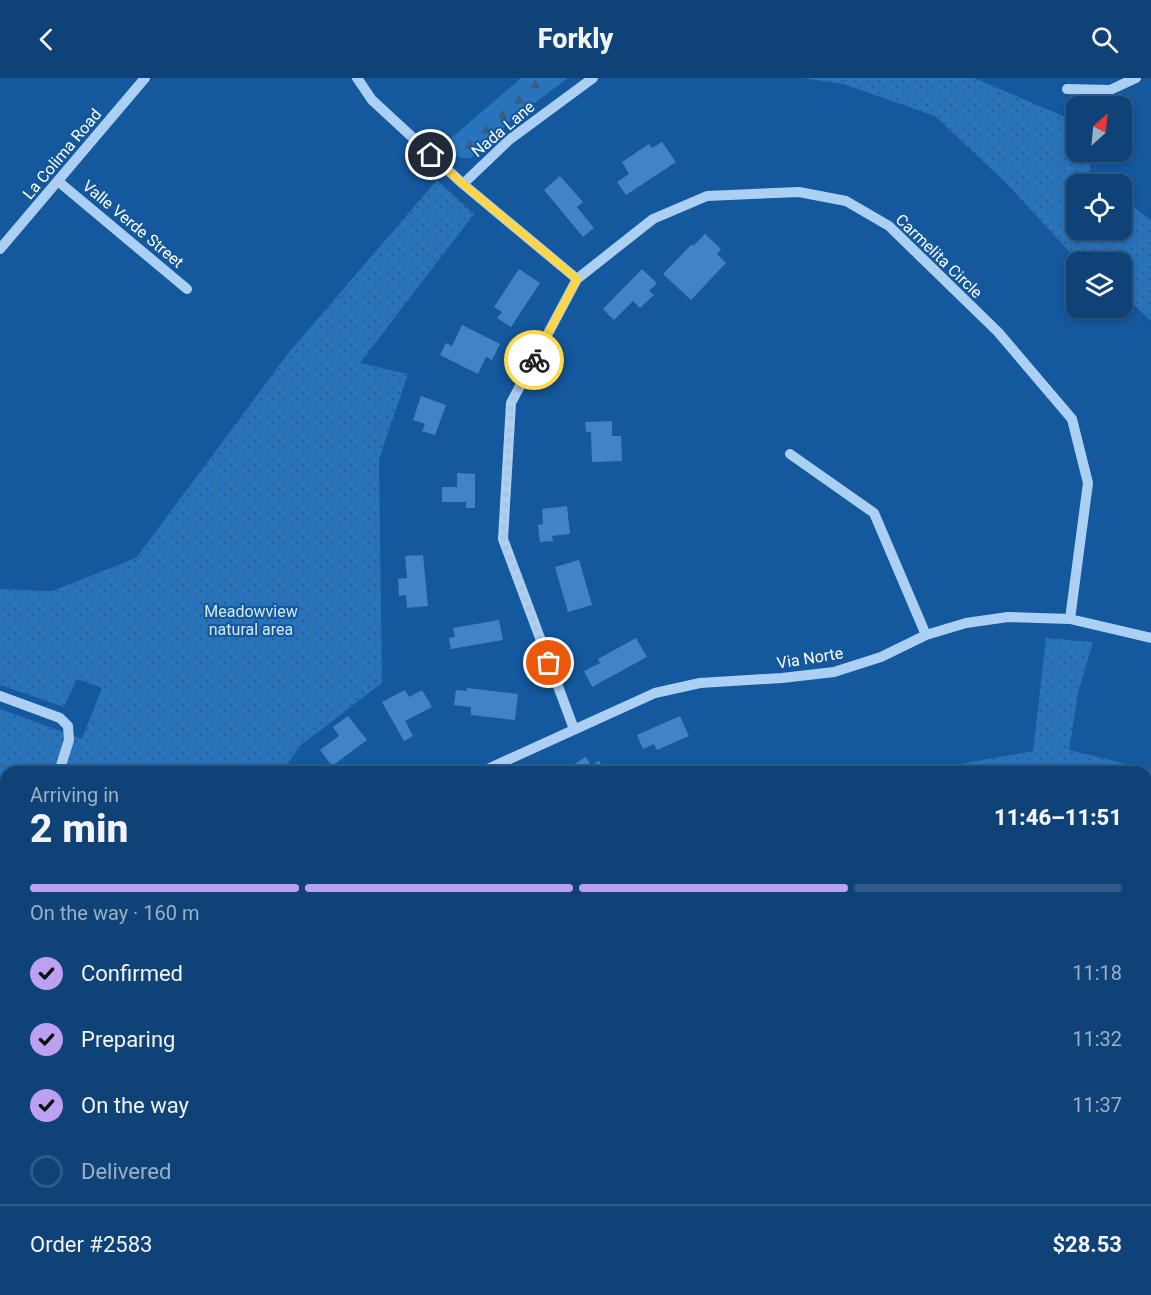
<!DOCTYPE html>
<html lang="en">
<head>
<meta charset="utf-8">
<style>
  body { margin:0; font-family:Roboto,sans-serif; background:#1d4d7e; color:#f1f3f6; height:100vh; display:flex; flex-direction:column; font-size:22px; white-space:nowrap }
  * { box-sizing:border-box; margin:0 }
  p { font-size:20px; color:#9bb0c5 }
  .icon { flex:none; width:33px; height:33px; fill:none; stroke:currentColor; stroke-width:2; stroke-linecap:round; stroke-linejoin:round }
  .map { position:relative; flex:1; overflow:hidden }
  .drawer { position:absolute; left:0px; top:688px; width:1152px; height:530px; display:flex; flex-direction:column; background:#0f4276; border-radius:18px 18px 0 0; box-shadow:0 3px 9px #0003,0 0 0 2px #2f5b88 }
  .drawer>* { flex:none }
  .needle { width:39px; rotate:27deg }
  .fabs { position:absolute; left:1066px; top:18px; display:grid; gap:12px }
  .fabs a { display:grid; place-items:center; width:66px; height:66px; border-radius:12px; background:#0f4276; box-shadow:0 3px 9px #0003,0 0 0 2px #2f5b88; font-size:30px }
  .pin { position:absolute; display:grid; place-items:center; width:51px; height:51px; color:#fff; margin:-26px; border:3px solid #fff; border-radius:50%; box-shadow:0 2px 6px #0007 }
  .courier { position:absolute; display:grid; place-items:center; width:60px; height:60px; margin:-30px; border:4px solid #ffd54a; border-radius:50%; background:#fff; color:#222; box-shadow:0 2px 8px #0007 }
  .overview em { font-style:normal; font-weight:800 }
  .overview div { display:flex; flex-direction:column-reverse }
  .overview { display:flex; align-items:center; justify-content:space-between; height:102px; padding:0 30px }
  h1 { font-size:39px; font-weight:800; line-height:45px }
  .bar { display:grid; grid-template-columns:repeat(4,1fr); gap:9px 6px; align-content:center; height:72px; padding:0 30px }
  .bar i { height:8px; border-radius:4px; background:#2f5b88 }
  .bar .on { background:#bca0f2 }
  .bar p { grid-column:span 4 }
  .line { display:flex; align-items:center; gap:15px; padding:0 30px; border-top:2px solid #2f5b88 }
  .line div { flex:1 }
  ol { padding:0 30px; list-style:none }
  li { display:flex; align-items:center; gap:18px; height:66px }
  li p { margin-inline-start:auto }
  li .icon { padding:6px; border-radius:50%; background:#bca0f2; color:#111; stroke-width:4 }
  li:last-child { color:#9bb0c5 }
  li i { width:33px; height:33px; border:3px solid #2f5b88; border-radius:50% }
  header { display:flex; justify-content:space-between; align-items:center; height:78px; padding:0 30px; background:#0f4276; font-size:27px; font-weight:800 }
  .map>svg:first-child { display:block }
  .forest { fill:url(#forest-firs) }
  .park { fill:url(#park-dots) }
  .building { fill:#4184c6 }
  .lines { fill:none; stroke-linecap:round; stroke-linejoin:round }
  .minor { stroke:#abd0f4; stroke-width:10 }
  .done { stroke:#adc5dd; stroke-width:6; stroke-dasharray:0 10.8 }
  .route { stroke:#ffd54a; stroke-width:8 }
  .labels { text-anchor:middle; dominant-baseline:central; stroke-width:4.5; stroke-linejoin:round; paint-order:stroke }
  .street-label { font-size:16px; fill:#fff; stroke:#14589e }
  .park-label { font-size:16px; fill:#d4e9fd; stroke:#14589e }
</style>
</head>
<body>
<header><svg class="icon" aria-label="back" viewBox="0 0 24 24"><path d="M15 5l-7 7 7 7"/></svg>Forkly<svg class="icon" aria-label="search" viewBox="0 0 24 24"><circle cx="10" cy="10" r="6"/><path d="M15 15l6 6"/></svg></header>
<div class="map">
<svg width="1151" height="1217" viewBox="0 0 1151 1217">
  <defs>
    <pattern id="forest-firs" width="22" height="20" patternUnits="userSpaceOnUse" patternTransform="scale(1.5)"><rect width="22" height="20" fill="#2773bc"/><path d="M5 1l3.5 6h-7zM16 11l3.5 6h-7z" fill="#3b5e7e"/></pattern>
    <pattern id="park-dots" width="8" height="8" patternUnits="userSpaceOnUse" patternTransform="scale(1.5)"><rect width="8" height="8" fill="#2773bc"/><path d="M2 2h.1M6 6h.1" fill="none" stroke="#3b5e7e" stroke-width="1.8" stroke-linecap="round"/></pattern>
  </defs>
  <rect width="100%" height="100%" fill="#14589e"/>
  <!-- forest -->
  <path class="forest" d="M 521,0 L 568,0 L 513,41 L 471,80 C 460,83 451,74 443,67 Z"/>
  <!-- park -->
  <path class="park" d="M 803,0 L 974,0 L 1077,44 L 1077,74 L 1088,74 L 1091,97 L 1104,106 L 1077,106 L 1077,152 L 1122,152 L 1122,120 L 1151,142 L 1151,243 L 1122,215 L 1122,184 L 1079,184 L 1006,105 L 935,38 L 843,6 Z
    M 437,102 L 474,136 L 360,285 L 408,296 L 379,381 L 382,605 L 301,667 L 281,694 L 6,694 L 6,1212 L 1146,1212 L 1146,694 L 916,694 L 1033,673 L 1046,560 L 1093,564 L 1078,615 L 1069,672 L 1151,692 L 1151,1217 L 0,1217 L 0,631 L 82,661 L 102,610 L 77,601 L 64,629 L 0,607 L 0,511 L 52,513 L 136,480 L 290,273 Z"/>
  <!-- building -->
  <path class="building" d="M 662,64 L 676,84 L 626,117 L 617,104 L 629,96 L 622,84 L 649,66 L 652,70 Z
    M 560,98 L 583,124 L 577,129 L 594,150 L 583,159 L 544,112 Z
    M 705,156 L 721,171 L 717,176 L 726,185 L 691,222 L 663,196 L 692,166 L 693,168 Z
    M 519,191 L 540,205 L 511,249 L 497,240 L 502,234 L 494,229 Z
    M 642,191 L 657,205 L 649,213 L 654,217 L 640,230 L 633,223 L 614,242 L 603,231 Z
    M 462,247 L 500,266 L 492,282 L 486,279 L 478,296 L 440,277 L 446,265 L 452,268 Z
    M 421,318 L 446,327 L 435,357 L 422,353 L 425,346 L 413,342 Z
    M 612,343 L 612,358 L 621,358 L 622,383 L 592,384 L 591,354 L 586,354 L 585,344 Z
    M 457,395 L 475,396 L 475,430 L 466,430 L 466,424 L 442,424 L 442,409 L 457,409 Z
    M 567,428 L 570,456 L 552,458 L 553,463 L 540,464 L 538,447 L 543,446 L 542,431 Z
    M 423,477 L 428,528 L 407,530 L 406,517 L 399,518 L 398,501 L 407,500 L 405,478 Z
    M 579,482 L 592,527 L 568,534 L 555,489 Z
    M 499,542 L 503,562 L 451,571 L 449,560 L 455,559 L 453,550 Z
    M 636,560 L 647,579 L 592,609 L 584,593 L 600,585 L 598,581 Z
    M 467,610 L 518,616 L 515,642 L 471,637 L 471,629 L 454,627 L 456,612 L 467,613 Z
    M 405,612 L 409,619 L 422,612 L 432,629 L 405,643 L 413,658 L 404,663 L 382,624 Z
    M 348,638 L 367,662 L 332,688 L 320,672 L 339,658 L 333,649 Z
    M 680,638 L 689,658 L 657,672 L 654,666 L 643,671 L 637,657 Z
    M 586,679 L 591,688 L 599,683 L 606,694 L 561,694 Z"/>
  <g class="lines">
    <!-- minor -->
    <path class="minor" d="M 357,0 L 372,22 L 463,106 L 577,201
      M 1067,11 L 1110,12 L 1136,0
      M 59,104 L 187,211
      M 463,106 L 509,62 L 593,0
      M 0,171 L 145,0
      M 790,376 L 874,435 L 926,557
      M 0,618 L 60,640 L 68,648 L 69,662 L 59,694
      M 574,651 L 503,461 L 511,325 L 577,201 L 653,141 L 707,118 L 799,114 L 846,123 L 889,148 L 998,254 L 1072,341 L 1088,405 L 1070,541
      M 481,694 L 655,615 L 700,605 L 782,600 L 834,594 L 881,579 L 926,557 L 966,545 L 1008,539 L 1070,541 L 1151,560
      M 0,1078 L 6,1076"/>
  </g>
  <g class="lines">
    <!-- done -->
    <path class="done" d="M 534,282 L 511,325 L 503,461 L 549,585"/>
    <!-- route -->
    <path class="route" d="M 431,77 L 463,106 L 577,201 L 534,282"/>
  </g>
  <g class="labels">
    <!-- street labels -->
    <g class="street-label">
      <text transform="translate(503 51) rotate(-40)">Nada Lane</text>
      <text transform="translate(62 76) rotate(-50)">La Colima Road</text>
      <text transform="translate(133 146) rotate(40)">Valle Verde Street</text>
      <text transform="translate(939 178) rotate(44)">Carmelita Circle</text>
      <text transform="translate(810 580) rotate(-9)">Via Norte</text>
    </g>
    <!-- park labels -->
    <g class="park-label">
      <text x="251" y="533">Meadowview<tspan x="251" dy="18">natural area</tspan></text>
    </g>
  </g>
</svg>
<div class="fabs">
<a><svg class="needle" viewBox="-14 -14 28 28"><path d="M0-13l5 13h-10z" fill="#e53935"/><path d="M0 13l5-13h-10z" fill="#9bb0c5"/></svg></a>
<a><svg class="icon" aria-label="locate" viewBox="0 0 24 24"><circle cx="12" cy="12" r="6"/><path d="M12 2v4M12 18v4M2 12h4M18 12h4"/></svg></a>
<a><svg class="icon" aria-label="layers" viewBox="0 0 24 24"><path d="M12 4l9 5-9 5-9-5zM3 14l9 5 9-5"/></svg></a>
</div>
<div class="pin" style="left:549px;top:585px;background:#ea580c"><svg class="icon" aria-label="bag" viewBox="0 0 24 24"><path d="M5 8h14l-1 12H6zM9 8a3 3 0 0 1 6 0"/></svg></div>
<div class="pin" style="left:431px;top:77px;background:#1f2937"><svg class="icon" aria-label="home" viewBox="0 0 24 24"><path d="M3 11l9-7 9 7M6 9v11h12V9"/></svg></div>
<div class="courier" style="left:534px;top:282px"><svg class="icon" aria-label="bike" viewBox="0 0 24 24"><circle cx="6" cy="16" r="4"/><circle cx="18" cy="16" r="4"/><path d="M6 16l4-8h5l3 8M10 8l3 8H6M13 5h3"/></svg></div>
<section class="drawer">
<div class="overview"><div><h1>2 min</h1><p>Arriving in</p></div><em>11:46–11:51</em></div>
<div class="bar"><i class="on"></i><i class="on"></i><i class="on"></i><i></i><p>On the way · 160 m</p></div>
<ol>
<li><svg class="icon" aria-label="check" viewBox="0 0 24 24"><path d="M5 12l5 5 9-10"/></svg>Confirmed<p>11:18</p></li>
<li><svg class="icon" aria-label="check" viewBox="0 0 24 24"><path d="M5 12l5 5 9-10"/></svg>Preparing<p>11:32</p></li>
<li><svg class="icon" aria-label="check" viewBox="0 0 24 24"><path d="M5 12l5 5 9-10"/></svg>On the way<p>11:37</p></li>
<li><i></i>Delivered</li>
</ol>
<div class="line" style="height:78px"><div>Order #2583</div><b>$28.53</b></div>
</section>
</div>
</body>
</html>
